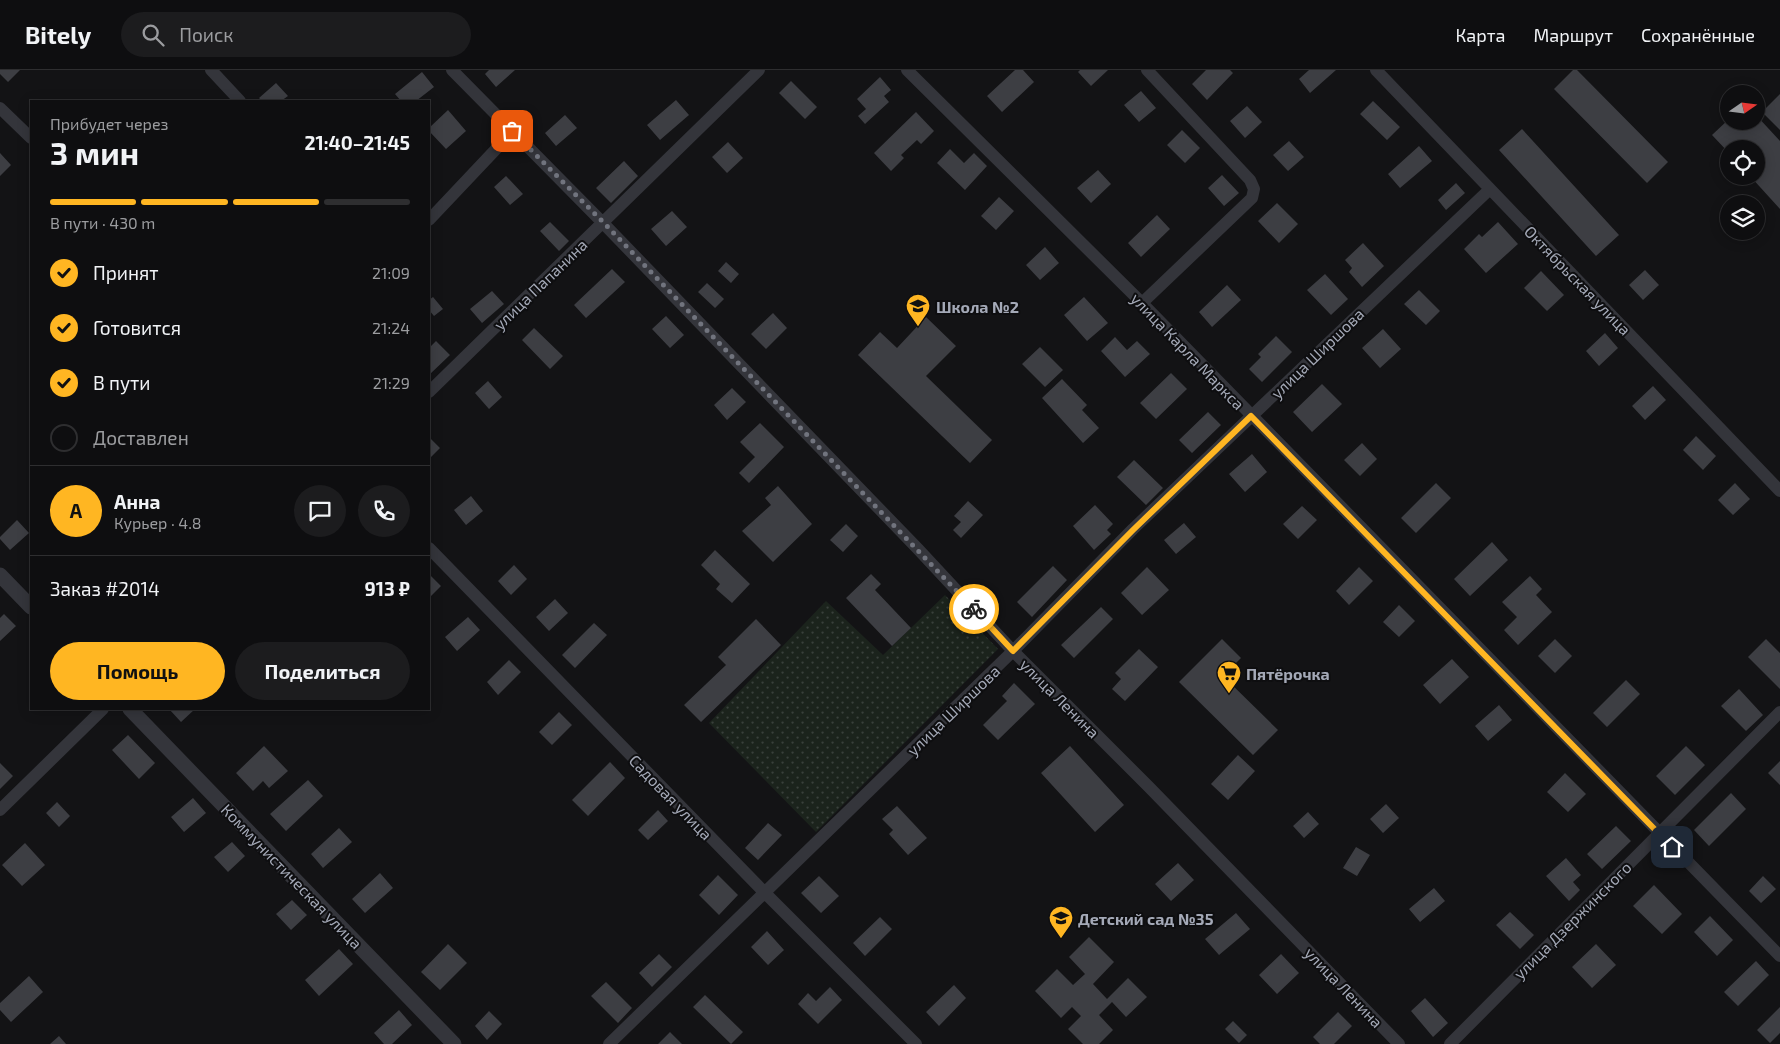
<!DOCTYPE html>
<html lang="ru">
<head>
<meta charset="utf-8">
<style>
  body { margin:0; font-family:"Exo 2",sans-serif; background:#1c1c1e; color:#f1f3f6; height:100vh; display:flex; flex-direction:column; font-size:19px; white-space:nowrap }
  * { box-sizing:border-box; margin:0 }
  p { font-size:16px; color:#9b9c9f }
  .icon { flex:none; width:28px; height:28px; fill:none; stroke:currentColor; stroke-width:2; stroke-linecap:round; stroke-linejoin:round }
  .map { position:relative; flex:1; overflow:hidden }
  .side { position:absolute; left:30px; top:30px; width:400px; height:610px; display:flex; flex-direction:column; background:#0e0e10; border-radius:0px; box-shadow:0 2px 12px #0003,0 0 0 1px #2e2e30 }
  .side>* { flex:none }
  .needle { width:32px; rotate:76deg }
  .controls { position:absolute; left:1720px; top:15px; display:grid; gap:10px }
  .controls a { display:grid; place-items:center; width:45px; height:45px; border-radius:50%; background:#0e0e10; box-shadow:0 2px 12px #0003,0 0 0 1px #2e2e30; font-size:25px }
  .pin { position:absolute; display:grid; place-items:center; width:42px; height:42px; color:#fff; margin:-21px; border-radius:10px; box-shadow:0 2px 8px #0006 }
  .courier { position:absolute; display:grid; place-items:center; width:50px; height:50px; margin:-25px; border:4px solid #ffb622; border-radius:50%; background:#fff; color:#222; box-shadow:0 1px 6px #0007 }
  .headline em { font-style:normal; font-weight:700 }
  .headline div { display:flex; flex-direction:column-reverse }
  .headline { display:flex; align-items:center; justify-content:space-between; height:85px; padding:0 20px }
  h1 { font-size:32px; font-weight:700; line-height:38px }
  .bar { display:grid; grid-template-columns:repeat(4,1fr); gap:8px 5px; align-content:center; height:60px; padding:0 20px }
  .bar i { height:6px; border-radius:4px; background:#2e2e30 }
  .bar .current { background:#ffb622 }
  .bar p { grid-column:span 4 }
  .line { display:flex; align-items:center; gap:12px; padding:0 20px; border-top:1px solid #2e2e30 }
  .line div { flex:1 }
  .round { display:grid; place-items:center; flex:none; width:52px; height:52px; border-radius:26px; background:#1c1c1e }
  ol { padding:0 20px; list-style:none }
  li { display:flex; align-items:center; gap:15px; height:55px }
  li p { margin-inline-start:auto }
  li .icon { padding:5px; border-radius:50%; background:#ffb622; color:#111; stroke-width:4 }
  li:last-child { color:#9b9c9f }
  li i { width:28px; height:28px; border:2px solid #2e2e30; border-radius:50% }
  .action { display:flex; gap:10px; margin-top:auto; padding:10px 20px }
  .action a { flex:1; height:58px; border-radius:30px; background:#ffb622; color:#111; font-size:20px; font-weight:700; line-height:58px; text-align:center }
  .action a+a { background:#1c1c1e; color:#f1f3f6 }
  header { display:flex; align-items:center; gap:30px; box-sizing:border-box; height:70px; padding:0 25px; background:#0e0e10; border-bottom:1px solid #2e2e30 }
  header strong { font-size:24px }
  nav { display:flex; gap:28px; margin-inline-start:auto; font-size:18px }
  .search { width:350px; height:45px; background:#1c1c1e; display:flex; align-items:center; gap:12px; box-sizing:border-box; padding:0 18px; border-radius:28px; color:#9b9c9f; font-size:19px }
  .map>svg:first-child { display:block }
  .park { fill:url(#park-dots) }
  .building { fill:#3d3e43 }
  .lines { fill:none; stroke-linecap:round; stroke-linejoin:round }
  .minor { stroke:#34353b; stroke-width:12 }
  .tertiary { stroke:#34353b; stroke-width:15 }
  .done { stroke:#71747e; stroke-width:5; stroke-dasharray:0 9 }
  .route { stroke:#ffb622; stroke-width:6 }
  .labels { text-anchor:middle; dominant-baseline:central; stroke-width:4; stroke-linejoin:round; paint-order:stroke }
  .street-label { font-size:16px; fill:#a4a9b7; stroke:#0e0e10 }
  .poi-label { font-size:16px; font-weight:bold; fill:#a4a9b7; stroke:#0e0e10; text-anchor:start }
</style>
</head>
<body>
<header>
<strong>Bitely</strong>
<div class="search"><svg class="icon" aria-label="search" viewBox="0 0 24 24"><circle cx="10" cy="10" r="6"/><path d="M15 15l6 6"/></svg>Поиск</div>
<nav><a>Карта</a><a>Маршрут</a><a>Сохранённые</a></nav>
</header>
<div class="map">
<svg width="1780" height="974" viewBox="0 0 1780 974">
  <defs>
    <pattern id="park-dots" width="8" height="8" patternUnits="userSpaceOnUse" patternTransform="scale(1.25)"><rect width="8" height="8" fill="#1b231c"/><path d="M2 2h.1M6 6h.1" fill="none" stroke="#39403b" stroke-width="1.8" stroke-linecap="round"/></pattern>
  </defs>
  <rect width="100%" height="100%" fill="#131315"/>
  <!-- park -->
  <path class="park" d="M 945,525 L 998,579 L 816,762 L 709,653 L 826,531 L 883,585 Z"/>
  <!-- building -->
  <path class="building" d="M 0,0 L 20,0 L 8,12 L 0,4 Z
    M 489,0 L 515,0 L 496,17 L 485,4 Z
    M 1015,0 L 1023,0 L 1034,12 L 1002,42 L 987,26 Z
    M 1080,0 L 1108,0 L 1091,16 L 1078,2 Z
    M 1206,0 L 1230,0 L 1233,3 L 1207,30 L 1192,14 Z
    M 1309,0 L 1336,0 L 1310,23 L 1299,9 Z
    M 1573,0 L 1577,0 L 1668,92 L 1647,113 L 1554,19 Z
    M 422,2 L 434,17 L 416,31 L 401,31 L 395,24 Z
    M 880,7 L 891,20 L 884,26 L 889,32 L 865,54 L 858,46 L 866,39 L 857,29 Z
    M 791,11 L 817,37 L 805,49 L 779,23 Z
    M 276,13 L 288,26 L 281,31 L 262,31 L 259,28 Z
    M 1141,21 L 1156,38 L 1139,52 L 1124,35 Z
    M 1780,24 L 1780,60 L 1762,42 Z
    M 676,30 L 689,45 L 660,70 L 647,55 Z
    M 1373,31 L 1400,57 L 1387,70 L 1360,44 Z
    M 1247,36 L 1262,52 L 1245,68 L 1230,51 Z
    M 448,40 L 466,61 L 446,79 L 429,61 L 429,58 Z
    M 916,42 L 934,61 L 921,74 L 917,70 L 901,85 L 904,88 L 891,101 L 874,83 Z
    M 565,45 L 577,58 L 556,76 L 545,63 Z
    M 1756,45 L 1780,71 L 1780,139 L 1750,106 L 1756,106 L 1756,79 L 1729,79 L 1729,83 L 1712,65 L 1729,49 L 1729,51 L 1756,51 Z
    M 1522,59 L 1619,165 L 1596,186 L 1499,80 Z
    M 1182,60 L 1200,78 L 1185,93 L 1167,75 Z
    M 1289,71 L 1304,87 L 1288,101 L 1273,85 Z
    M 728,72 L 743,88 L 727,103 L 712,87 Z
    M 1419,76 L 1432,91 L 1400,118 L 1388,104 Z
    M 950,79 L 964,93 L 974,83 L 987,96 L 965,120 L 937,93 Z
    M 0,83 L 11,95 L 0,106 Z
    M 624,91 L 638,106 L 611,133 L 596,118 Z
    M 1098,100 L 1111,114 L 1091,133 L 1077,118 Z
    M 1222,105 L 1239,123 L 1224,136 L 1208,118 Z
    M 506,106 L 523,124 L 510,135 L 494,117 Z
    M 1456,113 L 1465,123 L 1446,140 L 1438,130 Z
    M 999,127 L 1014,141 L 996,160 L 981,146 Z
    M 1277,133 L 1298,154 L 1279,173 L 1258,151 Z
    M 672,141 L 687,157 L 666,176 L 651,159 Z
    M 1157,145 L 1170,159 L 1141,187 L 1128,173 Z
    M 550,152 L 569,171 L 559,181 L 540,161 Z
    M 1498,152 L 1518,174 L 1486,203 L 1464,179 L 1479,164 L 1482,167 Z
    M 1363,173 L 1384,196 L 1362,217 L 1349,202 L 1352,198 L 1345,190 Z
    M 1045,177 L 1059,193 L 1040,210 L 1026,195 Z
    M 726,192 L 739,204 L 731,213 L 718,201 Z
    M 612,199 L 625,212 L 586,248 L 574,235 Z
    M 1645,200 L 1659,215 L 1643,230 L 1629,215 Z
    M 1541,201 L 1564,225 L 1547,241 L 1524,218 Z
    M 1325,204 L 1348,229 L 1331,245 L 1307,220 Z
    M 707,213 L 724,229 L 715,238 L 698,222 Z
    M 1227,215 L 1241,230 L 1212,257 L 1199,242 Z
    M 1419,220 L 1440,241 L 1426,255 L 1404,234 Z
    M 492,221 L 504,234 L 482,253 L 470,239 Z
    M 433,227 L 443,239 L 434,246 L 429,240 L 429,230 Z
    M 1084,227 L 1108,253 L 1087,271 L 1064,245 Z
    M 773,243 L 787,258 L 766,279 L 751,264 Z
    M 666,246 L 684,265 L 670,278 L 652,259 Z
    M 926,247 L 956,276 L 926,306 L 992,370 L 970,393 L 858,285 L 880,262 L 897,278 Z
    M 534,258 L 563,286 L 550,299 L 522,270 Z
    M 1383,259 L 1401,279 L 1380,298 L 1362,278 Z
    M 1605,263 L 1618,278 L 1599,296 L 1586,281 Z
    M 1276,266 L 1292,282 L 1262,312 L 1249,299 L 1261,287 L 1258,284 Z
    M 1115,267 L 1127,280 L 1137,271 L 1150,284 L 1125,307 L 1101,281 Z
    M 436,271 L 450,285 L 429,305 L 429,278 Z
    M 1040,277 L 1063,300 L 1045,317 L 1022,294 Z
    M 1171,303 L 1187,319 L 1156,349 L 1140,333 Z
    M 1062,309 L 1087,335 L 1082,340 L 1099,358 L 1083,373 L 1042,328 Z
    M 488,311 L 502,327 L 489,339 L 475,323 Z
    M 1322,314 L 1342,334 L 1312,362 L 1293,342 Z
    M 1653,316 L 1666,330 L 1645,350 L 1632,336 Z
    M 732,318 L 746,332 L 727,350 L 714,335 Z
    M 1208,342 L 1221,355 L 1192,383 L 1179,370 Z
    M 760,353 L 784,377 L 749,413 L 739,403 L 755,387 L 740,372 Z
    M 1696,366 L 1716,386 L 1703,400 L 1683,380 Z
    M 429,367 L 440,378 L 429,389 Z
    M 1362,373 L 1377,389 L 1360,406 L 1344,390 Z
    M 1252,384 L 1267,402 L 1245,422 L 1229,404 Z
    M 1134,390 L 1163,418 L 1146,435 L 1117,407 Z
    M 1436,413 L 1451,428 L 1416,463 L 1401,448 Z
    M 1735,413 L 1750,429 L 1733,445 L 1718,430 Z
    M 778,416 L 812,454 L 773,492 L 742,461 L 771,435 L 765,428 Z
    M 471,426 L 483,441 L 466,455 L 454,440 Z
    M 968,431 L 983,445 L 961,468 L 953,460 L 961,452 L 954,446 Z
    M 1095,435 L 1113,454 L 1107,460 L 1111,464 L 1094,480 L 1073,456 Z
    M 1302,436 L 1317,450 L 1298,469 L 1283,454 Z
    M 17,450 L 29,463 L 10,480 L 0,469 L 0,467 Z
    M 1184,453 L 1196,467 L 1176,484 L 1164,470 Z
    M 846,454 L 858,466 L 843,482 L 830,470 Z
    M 1492,472 L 1508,490 L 1470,526 L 1454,509 Z
    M 715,480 L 750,514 L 732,533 L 716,519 L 720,514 L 701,495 Z
    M 514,495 L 527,509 L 511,525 L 498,511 Z
    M 1053,496 L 1067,510 L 1032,547 L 1017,532 Z
    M 1147,497 L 1169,520 L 1142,545 L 1121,523 Z
    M 1359,497 L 1373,511 L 1349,535 L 1336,521 Z
    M 429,504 L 441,516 L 429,528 Z
    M 871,504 L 881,514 L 875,520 L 911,558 L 892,576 L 846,528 Z
    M 1530,506 L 1542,519 L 1536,525 L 1552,542 L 1518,575 L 1504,560 L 1517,547 L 1502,532 Z
    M 555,529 L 568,543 L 549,561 L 536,547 Z
    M 1399,535 L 1415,551 L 1399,567 L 1383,552 Z
    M 1101,537 L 1113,549 L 1074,588 L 1061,575 Z
    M 4,544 L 16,556 L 0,571 L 0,548 Z
    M 468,547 L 480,560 L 457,581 L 445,567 Z
    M 756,549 L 781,575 L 701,652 L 684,635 L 726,595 L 718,587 Z
    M 594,553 L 607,565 L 575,598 L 562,585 Z
    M 1222,569 L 1241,588 L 1223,606 L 1278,660 L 1253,685 L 1179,612 Z
    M 1555,569 L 1572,586 L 1555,603 L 1538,586 Z
    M 1766,569 L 1780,583 L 1780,619 L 1748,587 Z
    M 1139,579 L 1158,597 L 1125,631 L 1112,619 L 1121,609 L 1115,603 Z
    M 1452,589 L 1469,607 L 1440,634 L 1423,615 Z
    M 509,590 L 521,602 L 498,625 L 487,612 Z
    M 1626,610 L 1640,624 L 1607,657 L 1593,643 Z
    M 1014,613 L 1035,634 L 998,670 L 983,655 L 1007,631 L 1002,626 Z
    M 1739,619 L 1763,645 L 1746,661 L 1721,636 Z
    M 1499,635 L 1512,650 L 1488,671 L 1475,656 Z
    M 169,639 L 195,639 L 181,652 Z
    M 559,642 L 572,655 L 552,675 L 539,662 Z
    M 128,665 L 155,693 L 139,709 L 112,680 Z
    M 264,676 L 288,701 L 269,718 L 263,711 L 253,721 L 236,703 Z
    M 1070,676 L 1124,735 L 1095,762 L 1041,703 Z
    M 1686,676 L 1705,695 L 1675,725 L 1656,706 Z
    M 1238,685 L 1255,701 L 1228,730 L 1211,714 Z
    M 1780,691 L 1780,715 L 1768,703 Z
    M 610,692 L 625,708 L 588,746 L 572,730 Z
    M 0,693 L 13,706 L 0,719 Z
    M 1565,703 L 1586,724 L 1568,742 L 1547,722 Z
    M 308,710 L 323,726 L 286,761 L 270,744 Z
    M 1731,723 L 1746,739 L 1709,776 L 1694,760 Z
    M 193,728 L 206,743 L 184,762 L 171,747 Z
    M 57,732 L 70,746 L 59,757 L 46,743 Z
    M 1386,734 L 1399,748 L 1383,763 L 1370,749 Z
    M 897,736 L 927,768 L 908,785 L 889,764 L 893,760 L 882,749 Z
    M 658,740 L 668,751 L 648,770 L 638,760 Z
    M 1308,742 L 1319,754 L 1304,768 L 1293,756 Z
    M 768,753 L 782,765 L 758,790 L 745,778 Z
    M 1616,756 L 1631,771 L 1602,799 L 1587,784 Z
    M 339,758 L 352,772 L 323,798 L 311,784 Z
    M 232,772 L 245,786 L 228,802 L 214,787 Z
    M 25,773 L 45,795 L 22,816 L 2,795 Z
    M 1356,777 L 1370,785 L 1357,806 L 1343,798 Z
    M 1566,788 L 1581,805 L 1573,812 L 1580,820 L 1569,831 L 1546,806 Z
    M 1178,793 L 1194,810 L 1171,831 L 1155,814 Z
    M 380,803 L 393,818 L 365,843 L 352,829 Z
    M 718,805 L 738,825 L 719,845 L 699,825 Z
    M 819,806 L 839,826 L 821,843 L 801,823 Z
    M 1763,806 L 1776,819 L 1761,833 L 1749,821 Z
    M 1654,815 L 1682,844 L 1662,864 L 1633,836 Z
    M 1434,818 L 1445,831 L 1420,852 L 1409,839 Z
    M 292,830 L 307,845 L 291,860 L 276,844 Z
    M 1510,842 L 1534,865 L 1520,879 L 1496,855 Z
    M 1236,843 L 1250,859 L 1219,885 L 1205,869 Z
    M 1710,846 L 1733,870 L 1717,886 L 1694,862 Z
    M 880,847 L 892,859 L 865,886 L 853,873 Z
    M 767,861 L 784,880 L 768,895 L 751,877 Z
    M 1089,867 L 1114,892 L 1093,914 L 1107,929 L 1128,908 L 1147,927 L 1126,947 L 1112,932 L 1099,945 L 1113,960 L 1099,974 L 1083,974 L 1068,959 L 1081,946 L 1072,937 L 1061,948 L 1035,921 L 1057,899 L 1073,915 L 1085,904 L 1069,887 Z
    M 448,874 L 467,893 L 440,920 L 421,902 Z
    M 1596,874 L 1616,895 L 1592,918 L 1572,897 Z
    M 339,879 L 353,894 L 319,926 L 305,910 Z
    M 659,884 L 672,897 L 652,917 L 639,903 Z
    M 1281,884 L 1299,903 L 1277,924 L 1259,905 Z
    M 1756,891 L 1769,905 L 1738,936 L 1724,922 Z
    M 29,906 L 43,922 L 11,952 L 0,940 L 0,933 Z
    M 606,912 L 632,938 L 618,953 L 591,926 Z
    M 954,915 L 966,928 L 939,956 L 926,942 Z
    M 830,917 L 842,930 L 818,954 L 798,934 L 808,923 L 816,931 Z
    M 705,925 L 743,962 L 731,974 L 693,937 Z
    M 1425,928 L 1448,953 L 1433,967 L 1411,941 Z
    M 1780,937 L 1780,963 L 1770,973 L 1757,960 Z
    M 399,940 L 412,955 L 392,974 L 384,974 L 374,963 Z
    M 489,941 L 502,954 L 487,970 L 475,956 Z
    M 1338,942 L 1352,956 L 1334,974 L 1320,974 L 1313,967 Z
    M 1233,951 L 1247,965 L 1239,973 L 1225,959 Z
    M 670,962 L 682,974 L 658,974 Z
    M 59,966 L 66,974 L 50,974 Z"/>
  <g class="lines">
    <!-- minor -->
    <path class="minor" d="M 211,0 L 240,31
      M 452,0 L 603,153 L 918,479 L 1013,581 L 1148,716 L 1399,974
      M 907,0 L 1142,233 L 1780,886
      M 1376,0 L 1780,421
      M 0,38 L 31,68
      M 429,150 L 513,61
      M 1142,233 L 1252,128 L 1254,119 L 1250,110 L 1147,0
      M 429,322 L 759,0
      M 429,478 L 765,823 L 916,974
      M 0,740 L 103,639
      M 609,974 L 1013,581 L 1133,459 L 1490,119
      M 1450,974 L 1780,642"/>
    <!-- tertiary -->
    <path class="tertiary" d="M 0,505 L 31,537
      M 130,639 L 454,974"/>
  </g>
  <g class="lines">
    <!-- done -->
    <path class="done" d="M 512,61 L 603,152 L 974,539"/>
    <!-- route -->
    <path class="route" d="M 974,539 L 1013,581 L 1133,460 L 1251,346 L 1672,777"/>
  </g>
  <!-- icons -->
  <defs>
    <symbol id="school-pin" viewBox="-11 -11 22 30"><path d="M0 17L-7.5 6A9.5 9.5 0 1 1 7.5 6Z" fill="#ffb622" stroke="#0e0e10"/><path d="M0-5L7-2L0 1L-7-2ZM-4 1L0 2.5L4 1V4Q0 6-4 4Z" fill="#111"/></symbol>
    <symbol id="supermarket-pin" viewBox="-11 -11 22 30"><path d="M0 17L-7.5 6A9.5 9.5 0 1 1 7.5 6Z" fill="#ffb622" stroke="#0e0e10"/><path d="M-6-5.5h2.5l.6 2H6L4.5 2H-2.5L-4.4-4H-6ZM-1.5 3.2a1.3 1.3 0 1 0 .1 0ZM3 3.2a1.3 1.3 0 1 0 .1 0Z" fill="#111"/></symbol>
  </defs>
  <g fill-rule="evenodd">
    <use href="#school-pin" x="904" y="222" width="28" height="38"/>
    <use href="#supermarket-pin" x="1215" y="589" width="28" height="38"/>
    <use href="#school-pin" x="1047" y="834" width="28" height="38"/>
  </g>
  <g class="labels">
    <!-- street labels -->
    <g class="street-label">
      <text transform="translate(1578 210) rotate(46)">Октябрьская улица</text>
      <text transform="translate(540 214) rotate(-44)">улица Папанина</text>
      <text transform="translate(1188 281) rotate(46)">улица Карла Маркса</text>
      <text transform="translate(1317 283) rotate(-44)">улица Ширшова</text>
      <text transform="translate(1060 628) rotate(45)">улица Ленина</text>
      <text transform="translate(953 640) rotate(-44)">улица Ширшова</text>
      <text transform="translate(671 727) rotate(46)">Садовая улица</text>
      <text transform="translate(292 806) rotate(46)">Коммунистическая улица</text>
      <text transform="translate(1572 850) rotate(-45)">улица Дзержинского</text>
      <text transform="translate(1344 917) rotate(46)">улица Ленина</text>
    </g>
    <!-- poi labels -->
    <g class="poi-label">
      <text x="936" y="236">Школа №2</text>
      <text x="1246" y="603">Пятёрочка</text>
      <text x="1078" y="848">Детский сад №35</text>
    </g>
  </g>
</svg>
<div class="controls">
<a><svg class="needle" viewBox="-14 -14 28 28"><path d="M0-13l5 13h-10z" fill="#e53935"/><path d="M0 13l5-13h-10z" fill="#9b9c9f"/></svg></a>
<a><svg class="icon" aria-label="locate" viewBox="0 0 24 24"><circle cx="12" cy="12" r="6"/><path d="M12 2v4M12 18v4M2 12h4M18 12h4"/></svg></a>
<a><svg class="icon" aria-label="layers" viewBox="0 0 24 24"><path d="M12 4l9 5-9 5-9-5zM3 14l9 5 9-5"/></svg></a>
</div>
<div class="pin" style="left:512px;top:61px;background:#ea580c"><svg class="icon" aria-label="bag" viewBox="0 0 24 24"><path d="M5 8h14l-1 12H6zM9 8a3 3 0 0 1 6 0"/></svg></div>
<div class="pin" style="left:1672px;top:777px;background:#1f2937"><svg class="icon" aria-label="home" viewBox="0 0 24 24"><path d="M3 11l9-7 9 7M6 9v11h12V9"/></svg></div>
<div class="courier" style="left:974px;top:539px"><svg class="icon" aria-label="bike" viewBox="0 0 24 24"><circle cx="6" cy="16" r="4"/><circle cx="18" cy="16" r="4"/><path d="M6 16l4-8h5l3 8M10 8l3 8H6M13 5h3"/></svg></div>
<section class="side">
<div class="headline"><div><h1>3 мин</h1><p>Прибудет через</p></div><em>21:40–21:45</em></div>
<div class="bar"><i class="current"></i><i class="current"></i><i class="current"></i><i></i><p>В пути · 430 m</p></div>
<ol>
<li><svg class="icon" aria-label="check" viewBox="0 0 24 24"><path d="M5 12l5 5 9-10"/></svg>Принят<p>21:09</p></li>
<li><svg class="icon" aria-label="check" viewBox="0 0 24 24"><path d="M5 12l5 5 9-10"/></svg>Готовится<p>21:24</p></li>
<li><svg class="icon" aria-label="check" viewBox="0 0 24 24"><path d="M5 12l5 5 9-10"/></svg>В пути<p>21:29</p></li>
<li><i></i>Доставлен</li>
</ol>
<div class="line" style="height:90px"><b class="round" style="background:#ffb622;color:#111">А</b><div><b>Анна</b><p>Курьер · 4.8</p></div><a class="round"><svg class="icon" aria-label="chat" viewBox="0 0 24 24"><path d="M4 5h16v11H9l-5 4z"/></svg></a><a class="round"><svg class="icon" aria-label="phone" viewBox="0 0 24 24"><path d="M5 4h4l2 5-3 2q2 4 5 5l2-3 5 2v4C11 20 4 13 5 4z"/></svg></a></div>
<div class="line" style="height:65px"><div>Заказ #2014</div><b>913 ₽</b></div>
<div class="action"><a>Помощь</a><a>Поделиться</a></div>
</section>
</div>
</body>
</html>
